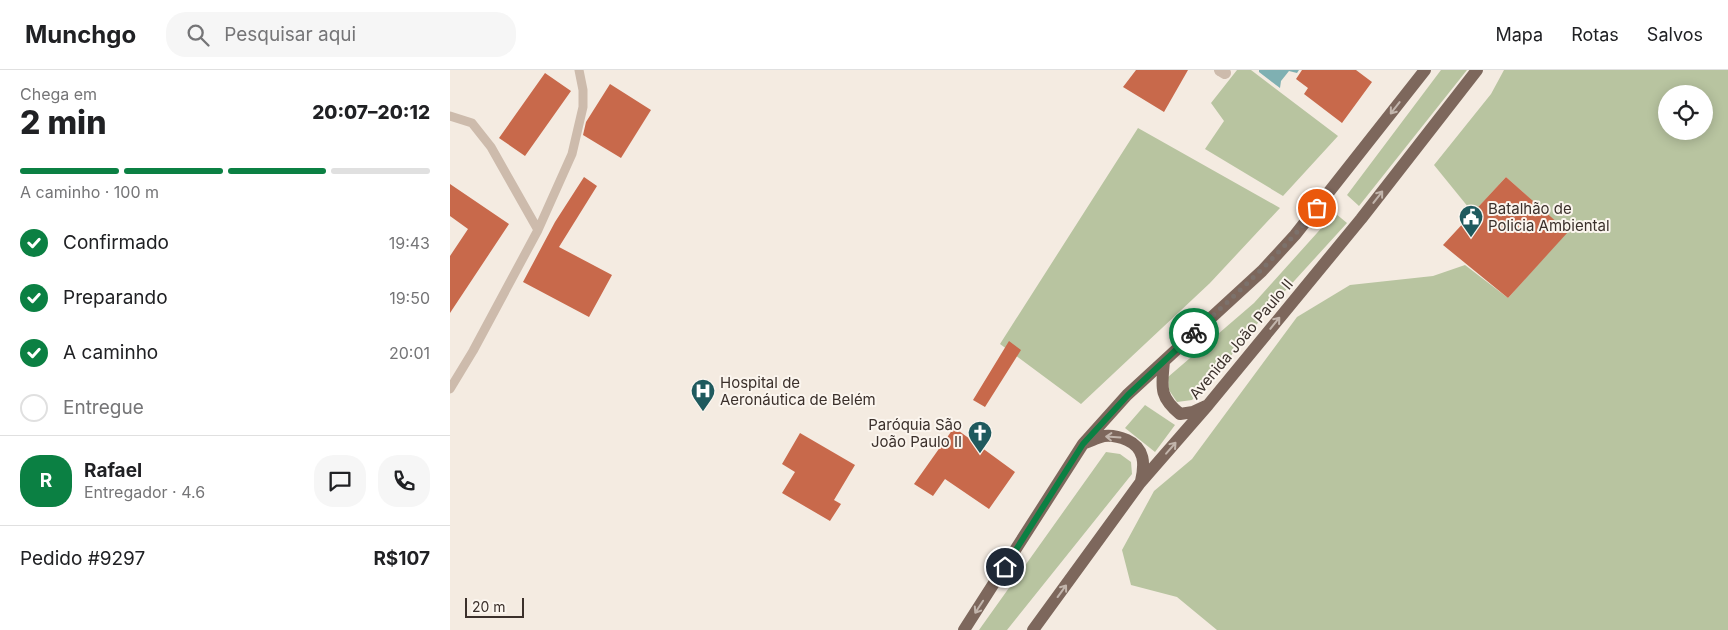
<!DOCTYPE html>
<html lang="pt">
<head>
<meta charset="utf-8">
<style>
  body { margin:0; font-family:Inter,sans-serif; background:#f6f6f6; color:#202124; height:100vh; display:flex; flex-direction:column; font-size:19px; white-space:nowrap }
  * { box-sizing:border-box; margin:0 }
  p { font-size:16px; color:#757577 }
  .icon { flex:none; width:28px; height:28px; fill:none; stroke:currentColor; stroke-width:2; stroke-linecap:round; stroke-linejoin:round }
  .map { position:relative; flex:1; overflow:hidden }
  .drawer { display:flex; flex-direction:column; background:#fff; width:450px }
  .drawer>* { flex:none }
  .controls { position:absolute; left:1208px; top:15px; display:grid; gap:10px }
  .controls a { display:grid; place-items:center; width:55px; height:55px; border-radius:50%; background:#fff; box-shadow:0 2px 12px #0003; font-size:25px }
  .scale { position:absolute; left:15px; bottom:12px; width:59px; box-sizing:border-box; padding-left:5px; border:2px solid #3b302b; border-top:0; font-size:14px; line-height:18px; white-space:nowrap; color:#3b302b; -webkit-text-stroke:4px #fbf5ee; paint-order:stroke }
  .pin { position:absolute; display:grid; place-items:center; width:42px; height:42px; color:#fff; margin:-21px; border:2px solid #fff; border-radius:50%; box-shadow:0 1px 5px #0007 }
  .courier { position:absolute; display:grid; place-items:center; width:50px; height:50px; margin:-25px; border:4px solid #0b8043; border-radius:50%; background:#fff; color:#222; box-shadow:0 1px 6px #0007 }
  .headline em { font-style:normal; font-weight:800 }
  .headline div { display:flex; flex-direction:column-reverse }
  .headline { display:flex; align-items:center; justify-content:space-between; height:85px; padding:0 20px }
  h1 { font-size:32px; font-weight:800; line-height:38px }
  .bar { display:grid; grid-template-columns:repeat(4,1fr); gap:8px 5px; align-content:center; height:60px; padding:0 20px }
  .bar i { height:6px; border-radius:4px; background:#e0e0e0 }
  .bar .current { background:#0b8043 }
  .bar p { grid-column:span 4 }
  .line { display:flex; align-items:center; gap:12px; padding:0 20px; border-top:1px solid #e0e0e0 }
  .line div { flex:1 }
  .round { display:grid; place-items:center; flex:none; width:52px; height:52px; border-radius:20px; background:#f6f6f6 }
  ol { padding:0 20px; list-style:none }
  li { display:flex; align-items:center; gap:15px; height:55px }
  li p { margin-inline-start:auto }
  li .icon { padding:5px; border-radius:50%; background:#0b8043; color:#fff; stroke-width:4 }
  li:last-child { color:#757577 }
  li i { width:28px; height:28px; border:2px solid #e0e0e0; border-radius:50% }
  header { display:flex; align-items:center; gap:30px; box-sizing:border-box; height:70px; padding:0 25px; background:#fff; border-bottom:1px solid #e0e0e0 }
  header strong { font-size:24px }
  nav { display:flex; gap:28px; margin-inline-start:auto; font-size:18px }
  .search { width:350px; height:45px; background:#f6f6f6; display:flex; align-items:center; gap:12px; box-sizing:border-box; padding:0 18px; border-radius:20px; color:#757577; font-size:19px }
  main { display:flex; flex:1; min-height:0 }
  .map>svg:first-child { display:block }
  .green { fill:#b8c4a0; fill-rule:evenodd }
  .water { fill:#7fb0b2 }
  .building { fill:#c8694b }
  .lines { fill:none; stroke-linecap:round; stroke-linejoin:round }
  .lane { stroke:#cdbbac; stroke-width:9 }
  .street { stroke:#cdbbac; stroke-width:12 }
  .primary { stroke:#7d675c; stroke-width:12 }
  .oneway { stroke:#c2b5ac }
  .done { stroke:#7c716b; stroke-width:5; stroke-dasharray:0 9 }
  .route { stroke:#0b8043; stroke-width:6 }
  .labels { text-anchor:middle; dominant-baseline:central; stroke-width:4; stroke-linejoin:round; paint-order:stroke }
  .poi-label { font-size:15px; fill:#3b302b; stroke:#fbf5ee; text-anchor:start }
  .street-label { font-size:15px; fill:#3b302b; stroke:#fbf5ee }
</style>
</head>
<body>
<header>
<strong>Munchgo</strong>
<div class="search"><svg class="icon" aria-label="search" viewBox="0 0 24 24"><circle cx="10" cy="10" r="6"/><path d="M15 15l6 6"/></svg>Pesquisar aqui</div>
<nav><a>Mapa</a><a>Rotas</a><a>Salvos</a></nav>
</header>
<main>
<section class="drawer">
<div class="headline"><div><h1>2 min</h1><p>Chega em</p></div><em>20:07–20:12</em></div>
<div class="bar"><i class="current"></i><i class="current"></i><i class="current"></i><i></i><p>A caminho · 100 m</p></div>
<ol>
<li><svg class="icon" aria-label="check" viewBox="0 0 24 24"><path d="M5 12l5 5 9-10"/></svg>Confirmado<p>19:43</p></li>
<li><svg class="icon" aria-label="check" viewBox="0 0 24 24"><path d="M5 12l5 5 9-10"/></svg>Preparando<p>19:50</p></li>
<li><svg class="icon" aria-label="check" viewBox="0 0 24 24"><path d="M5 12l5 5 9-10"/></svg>A caminho<p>20:01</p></li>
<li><i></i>Entregue</li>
</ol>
<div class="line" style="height:90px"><b class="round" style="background:#0b8043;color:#fff">R</b><div><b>Rafael</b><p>Entregador · 4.6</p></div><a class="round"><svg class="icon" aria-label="chat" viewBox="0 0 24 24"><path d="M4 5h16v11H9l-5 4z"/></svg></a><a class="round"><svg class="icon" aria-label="phone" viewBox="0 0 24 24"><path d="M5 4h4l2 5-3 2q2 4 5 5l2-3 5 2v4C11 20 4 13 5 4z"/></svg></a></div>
<div class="line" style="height:65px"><div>Pedido #9297</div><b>R$107</b></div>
</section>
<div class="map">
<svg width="1278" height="560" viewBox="0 0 1278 560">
  <rect width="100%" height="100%" fill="#f4ebe1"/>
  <!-- green -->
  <path class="green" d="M 787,0 L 801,0 L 888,66 L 833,126 L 755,79 L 774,51 L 761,33 Z
    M 991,0 L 1017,0 L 909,136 L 897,125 Z
    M 1054,0 L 1278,0 L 1278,560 L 767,560 L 727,527 L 681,515 L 672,480 L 704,421 L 742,389 L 847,247 L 900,215 L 983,206 L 1015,195 L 1058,228 L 1117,162 L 1056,107 L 1023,143 L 984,95 L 1041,24 ZM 1216,24 L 1254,24 L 1254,61 L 1216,61 Z
    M 688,58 L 830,138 L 760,213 L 631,334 L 550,274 Z
    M 885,143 L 897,153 L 825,232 L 761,310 L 742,330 L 727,332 L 719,320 L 718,307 L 804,233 Z
    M 695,335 L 725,355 L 705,382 L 675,358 Z
    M 656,382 L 670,384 L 681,392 L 682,404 L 557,560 L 529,560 Z"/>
  <!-- water -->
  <path class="water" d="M 809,0 L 849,0 L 847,3 L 839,1 L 831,11 L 830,18 L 809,2 Z"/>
  <!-- building -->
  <path class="building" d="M 686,0 L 738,0 L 714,42 L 673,17 Z
    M 852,0 L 906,0 L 922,12 L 892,53 L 854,24 L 858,18 L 846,9 Z
    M 95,3 L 121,21 L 75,86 L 49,68 Z
    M 160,14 L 201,40 L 171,88 L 133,65 L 136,52 Z
    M 134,107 L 147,116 L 109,177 L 162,205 L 139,247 L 73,212 L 105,152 Z
    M 1056,107 L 1118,162 L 1058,228 L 993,175 Z
    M 0,114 L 59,154 L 0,243 L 0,186 L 18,159 L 0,146 Z
    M 559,271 L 571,280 L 535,337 L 523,330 Z
    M 503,359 L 508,362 L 509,361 L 565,402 L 539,439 L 495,409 L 483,426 L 464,414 Z
    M 350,363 L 405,395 L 384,430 L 391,434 L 380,451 L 332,423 L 345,402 L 332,394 Z"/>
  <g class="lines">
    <!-- lane -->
    <path class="lane" d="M 0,46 L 22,53 L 41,77 L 88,160
      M 0,319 L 23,281 L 88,160 L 122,84 L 133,37 L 133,20 L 129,0"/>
    <!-- street -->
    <path class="street" d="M 770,0 L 775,3"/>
    <!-- primary -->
    <path class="primary" d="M 714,291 C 712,316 708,326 730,344 L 743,342 L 756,336
      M 635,373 C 641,371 648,367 654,366 C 662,365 670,367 677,370 C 695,378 695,394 691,411
      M 514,560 L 633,374 L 677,325 L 812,201 L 845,165 L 975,0
      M 583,560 L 690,413 L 758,335 L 911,149 L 1027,0"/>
  </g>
  <!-- one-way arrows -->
  <defs><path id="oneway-shaft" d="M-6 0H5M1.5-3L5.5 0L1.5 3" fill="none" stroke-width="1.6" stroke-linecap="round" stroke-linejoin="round" transform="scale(1.25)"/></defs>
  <g class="oneway">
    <use href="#oneway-shaft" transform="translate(945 38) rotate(128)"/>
    <use href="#oneway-shaft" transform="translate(928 127) rotate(-52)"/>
    <use href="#oneway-shaft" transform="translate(825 253) rotate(-51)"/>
    <use href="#oneway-shaft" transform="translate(663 367) rotate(-176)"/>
    <use href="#oneway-shaft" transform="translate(721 378) rotate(-49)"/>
    <use href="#oneway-shaft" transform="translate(612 521) rotate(-54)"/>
    <use href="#oneway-shaft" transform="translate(529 537) rotate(123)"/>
  </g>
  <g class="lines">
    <!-- done -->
    <path class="done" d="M 744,263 C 787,223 831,184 867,138"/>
    <!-- route -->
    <path class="route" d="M 555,497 L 633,374 L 678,325 L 744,263"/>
  </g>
  <!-- icons -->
  <defs>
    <symbol id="civic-pin" viewBox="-11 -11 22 30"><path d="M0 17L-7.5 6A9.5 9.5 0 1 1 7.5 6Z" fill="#1f5a5e" stroke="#fbf5ee"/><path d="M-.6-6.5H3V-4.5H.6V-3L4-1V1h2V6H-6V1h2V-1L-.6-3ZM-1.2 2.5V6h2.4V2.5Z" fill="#fff"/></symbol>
    <symbol id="hospital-pin" viewBox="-11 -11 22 30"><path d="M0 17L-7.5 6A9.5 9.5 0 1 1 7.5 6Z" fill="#1f5a5e" stroke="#fbf5ee"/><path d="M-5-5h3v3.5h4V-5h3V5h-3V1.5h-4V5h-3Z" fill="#fff"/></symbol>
    <symbol id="church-pin" viewBox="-11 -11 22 30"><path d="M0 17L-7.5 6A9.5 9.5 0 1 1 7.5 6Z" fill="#1f5a5e" stroke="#fbf5ee"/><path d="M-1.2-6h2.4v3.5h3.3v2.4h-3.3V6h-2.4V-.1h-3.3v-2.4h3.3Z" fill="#fff"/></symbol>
  </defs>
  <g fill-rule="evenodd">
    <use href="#civic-pin" x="1007" y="133" width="28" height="38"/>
    <use href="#hospital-pin" x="239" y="307" width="28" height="38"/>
    <use href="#church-pin" x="516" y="349" width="28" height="38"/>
  </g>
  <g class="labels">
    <!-- poi labels -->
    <g class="poi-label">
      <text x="1038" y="138">Batalhão de<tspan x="1038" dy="17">Policia Ambiental</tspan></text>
      <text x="270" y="312">Hospital de<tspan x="270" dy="17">Aeronáutica de Belém</tspan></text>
      <text x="512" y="354" text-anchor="end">Paróquia São<tspan x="512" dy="17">João Paulo II</tspan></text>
    </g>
    <!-- street labels -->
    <g class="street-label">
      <text transform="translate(791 269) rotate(-50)">Avenida João Paulo II</text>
    </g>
  </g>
</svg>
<div class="controls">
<a><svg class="icon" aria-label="locate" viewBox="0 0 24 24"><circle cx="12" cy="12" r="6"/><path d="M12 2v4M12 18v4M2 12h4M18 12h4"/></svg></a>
</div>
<div class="scale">20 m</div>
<div class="pin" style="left:867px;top:138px;background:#ea580c"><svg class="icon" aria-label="bag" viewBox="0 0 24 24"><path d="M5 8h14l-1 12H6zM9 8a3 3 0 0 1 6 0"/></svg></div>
<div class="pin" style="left:555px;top:497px;background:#1f2937"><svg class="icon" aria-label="home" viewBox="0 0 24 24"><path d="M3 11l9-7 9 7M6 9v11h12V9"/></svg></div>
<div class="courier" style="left:744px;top:263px"><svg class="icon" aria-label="bike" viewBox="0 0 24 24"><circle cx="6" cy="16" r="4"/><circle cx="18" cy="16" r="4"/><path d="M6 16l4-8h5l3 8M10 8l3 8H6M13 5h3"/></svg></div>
</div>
</main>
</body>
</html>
